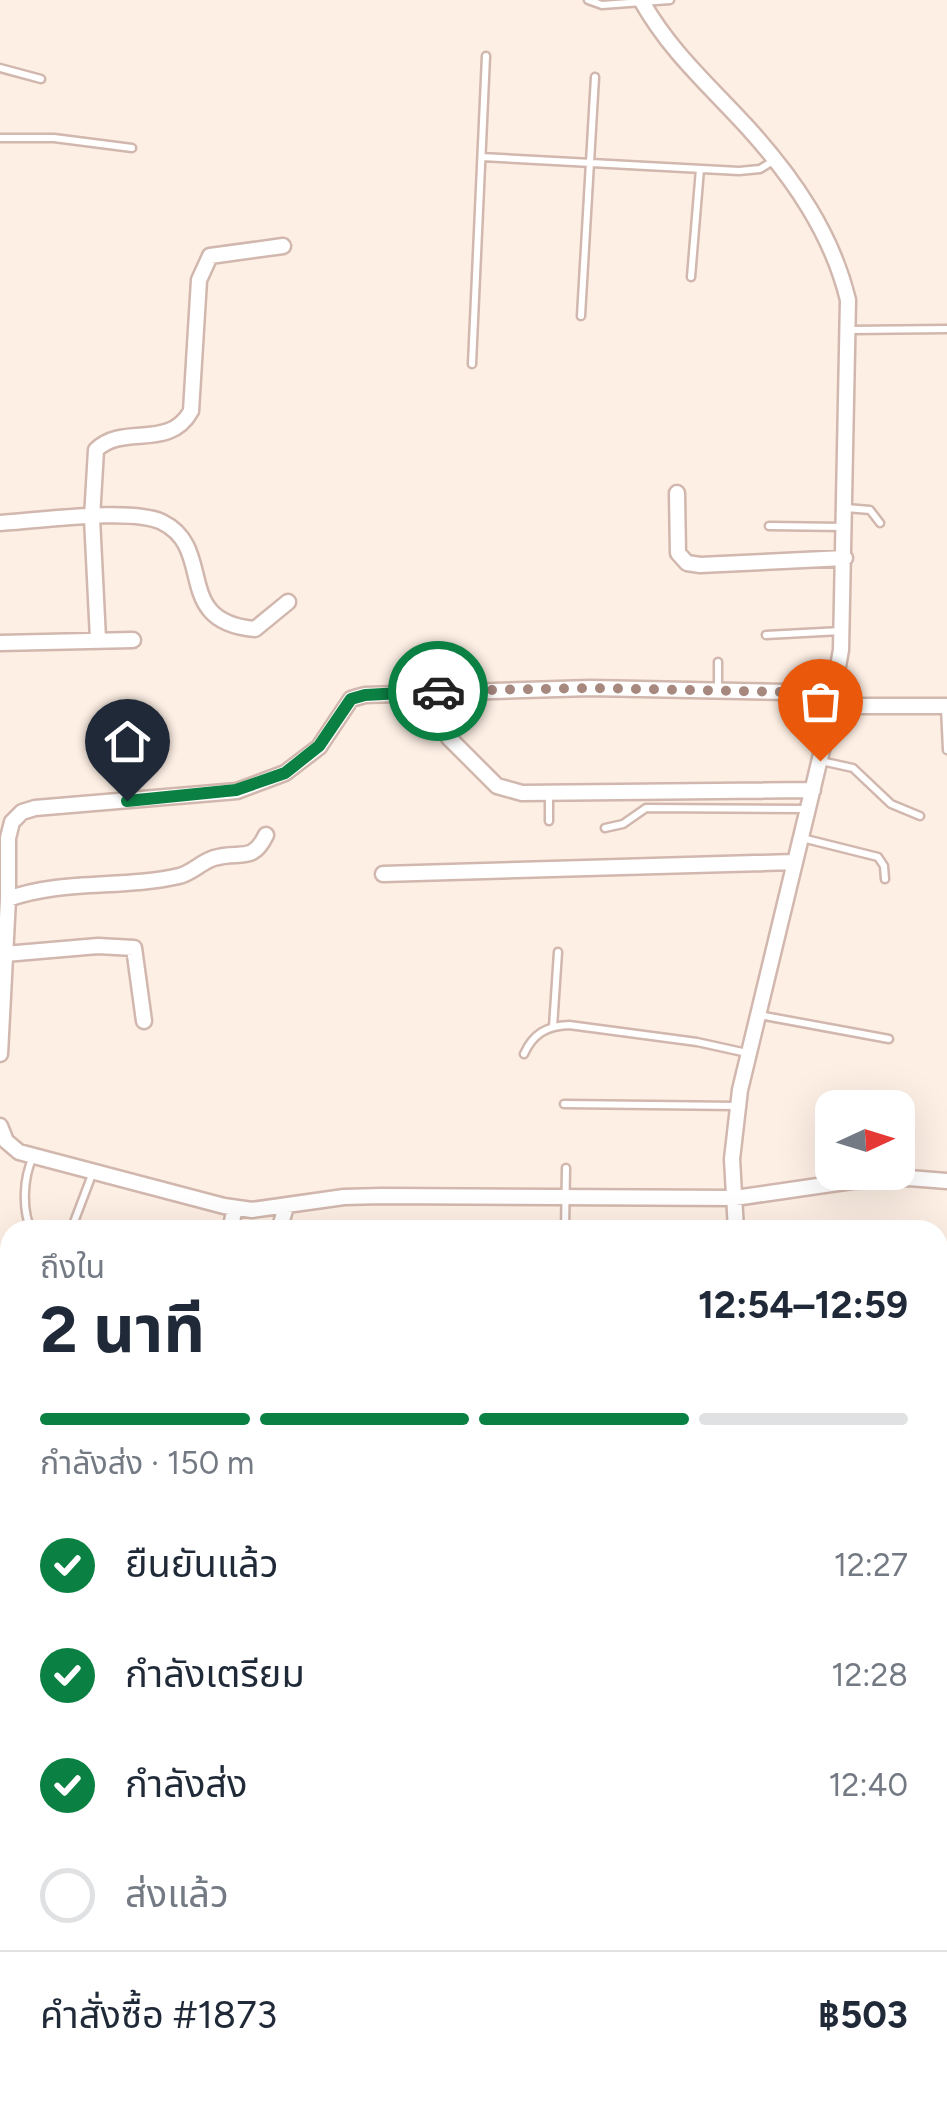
<!DOCTYPE html>
<html lang="th">
<head>
<meta charset="utf-8">
<style>
  body { margin:0; font-family:Figtree,"Noto Sans Thai",sans-serif; background:#f6f6f7; color:#1f2937; height:100vh; display:flex; flex-direction:column; font-size:38px; white-space:nowrap }
  * { box-sizing:border-box; margin:0 }
  p { font-size:32px; color:#747a83 }
  .icon { flex:none; width:55px; height:55px; fill:none; stroke:currentColor; stroke-width:2; stroke-linecap:round; stroke-linejoin:round }
  .map { position:relative; flex:1; overflow:hidden }
  .sheet { position:absolute; left:0px; top:1220px; width:948px; height:882px; display:flex; flex-direction:column; background:#fff; border-radius:30px 30px 0 0; box-shadow:0 10px 40px #0002 }
  .sheet>* { flex:none }
  .needle { width:65px; rotate:86deg }
  .buttons { position:absolute; left:815px; top:1090px; display:grid; gap:20px }
  .buttons a { display:grid; place-items:center; width:100px; height:100px; border-radius:20px; background:#fff; box-shadow:0 10px 40px #0002; font-size:50px }
  .pin { position:absolute; display:grid; place-items:center; width:85px; height:85px; color:#fff; margin:-102px -42px; border-radius:50% 50% 50% 0; rotate:-45deg; box-shadow:0 0 10px #0007 }
  .pin .icon { rotate:45deg }
  .courier { position:absolute; display:grid; place-items:center; width:100px; height:100px; margin:-50px; border:8px solid #0b8043; border-radius:50%; background:#fff; color:#222; box-shadow:0 2px 12px #0007 }
  .overview em { font-style:normal; font-weight:700 }
  .overview div { display:flex; flex-direction:column-reverse }
  .overview { display:flex; align-items:center; justify-content:space-between; height:170px; padding:0 40px }
  h1 { font-size:65px; font-weight:700; line-height:75px }
  .bar { display:grid; grid-template-columns:repeat(4,1fr); gap:15px 10px; align-content:center; height:120px; padding:0 40px }
  .bar i { height:12px; border-radius:8px; background:#e0e1e3 }
  .bar .current { background:#0b8043 }
  .bar p { grid-column:span 4 }
  .line { display:flex; align-items:center; gap:25px; padding:0 40px; border-top:2px solid #e0e1e3 }
  .line div { flex:1 }
  ol { padding:0 40px; list-style:none }
  li { display:flex; align-items:center; gap:30px; height:110px }
  li p { margin-inline-start:auto }
  li .icon { padding:10px; border-radius:50%; background:#0b8043; color:#fff; stroke-width:4 }
  li:last-child { color:#747a83 }
  li i { width:55px; height:55px; border:5px solid #e0e1e3; border-radius:50% }
  .map>svg:first-child { display:block }
  .lines { fill:none; stroke-linecap:round; stroke-linejoin:round }
  .service-casing { stroke:#d1b7ad; stroke-width:11 }
  .minor-casing { stroke:#d1b7ad; stroke-width:19 }
  .service { stroke:#fff; stroke-width:6 }
  .minor { stroke:#fff; stroke-width:14 }
  .done { stroke:#a6887f; stroke-width:10; stroke-dasharray:0 18 }
  .route { stroke:#0b8043; stroke-width:12 }
</style>
</head>
<body>
<div class="map">
<svg width="947" height="2101" viewBox="0 0 947 2101">
  <rect width="100%" height="100%" fill="#fdefe4"/>
  <g class="lines">
    <defs>
      <path id="service" d="M 588,0 L 602,5 L 670,0
        M 0,68 L 41,79
        M 0,138 L 54,138 L 132,148
        M 482,157 L 739,171 L 760,169 L 773,161
        M 691,277 L 700,169
        M 581,316 L 595,77
        M 849,330 L 947,329
        M 472,364 L 486,56
        M 846,508 L 870,510 L 880,523
        M 769,526 L 844,527
        M 766,635 L 841,631
        M 718,690 L 718,662
        M 945,707 L 947,750
        M 821,761 L 853,768 L 891,804 L 920,816
        M 549,821 L 549,795
        M 605,828 L 623,824 L 646,808 L 806,809
        M 802,838 L 878,857 L 884,866 L 885,879
        M 759,1015 L 889,1039
        M 553,1027 L 558,952
        M 524,1054 C 533,1034 546,1026 569,1025 L 697,1042 L 747,1053
        M 564,1104 L 737,1106
        M 31,1230 C 22,1209 23,1178 33,1157
        M 71,1230 L 93,1172
        M 565,1230 L 566,1168
        M 338,2092 L 339,2101
        M 848,2092 L 863,2101"/>
      <path id="minor" d="M 641,0 C 671,53 709,85 749,129 C 794,179 832,234 848,300 L 841,650 L 824,742 L 740,1090 L 732,1159 L 736,1230
        M 677,493 L 678,553 L 687,563 L 700,565 L 845,558
        M 0,523 C 37,521 132,507 162,522 C 217,549 171,622 255,629 L 288,602
        M 98,639 L 92,518 L 96,450 C 123,423 169,451 191,411 L 199,280 L 210,256 L 283,246
        M 0,643 L 133,640
        M 832,706 L 947,706
        M 449,738 L 497,786 L 522,793 L 813,790
        M 383,874 L 794,862
        M 8,899 C 63,879 123,889 179,876 C 192,873 201,862 214,858 C 240,850 252,864 266,835
        M 5,954 L 98,946 L 134,948 L 144,1021
        M 0,1054 L 8,899 L 8,838 L 12,822 L 22,812 L 35,808 L 237,791 L 285,773 L 319,747 L 351,699 L 365,695 L 591,688 L 835,693
        M 0,1126 L 6,1141 L 19,1152 L 224,1206 L 252,1210 L 344,1197 L 382,1196 L 735,1198 L 852,1181 L 909,1178 L 947,1181
        M 230,1230 L 235,1208
        M 279,1230 L 286,1207
        M 0,1674 L 3,1685 L 10,1692
        M 0,1851 L 10,1851
        M 284,2101 L 288,2092
        M 820,2101 L 823,2092"/>
    </defs>
    <!-- service casing -->
    <use href="#service" class="service-casing"/>
    <!-- minor casing -->
    <use href="#minor" class="minor-casing"/>
    <!-- service -->
    <use href="#service" class="service"/>
    <!-- minor -->
    <use href="#minor" class="minor"/>
  </g>
  <g class="lines">
    <!-- done -->
    <path class="done" d="M 438,691 L 591,688 L 834,693 L 820,761"/>
    <!-- route -->
    <path class="route" d="M 127,801 L 236,790 L 285,773 L 319,746 L 351,699 L 365,695 L 438,691"/>
  </g>
</svg>
<div class="buttons">
<a><svg class="needle" viewBox="-14 -14 28 28"><path d="M0-13l5 13h-10z" fill="#e53935"/><path d="M0 13l5-13h-10z" fill="#747a83"/></svg></a>
</div>
<div class="pin" style="left:820px;top:761px;background:#ea580c"><svg class="icon" aria-label="bag" viewBox="0 0 24 24"><path d="M5 8h14l-1 12H6zM9 8a3 3 0 0 1 6 0"/></svg></div>
<div class="pin" style="left:127px;top:801px;background:#1f2937"><svg class="icon" aria-label="home" viewBox="0 0 24 24"><path d="M3 11l9-7 9 7M6 9v11h12V9"/></svg></div>
<div class="courier" style="left:438px;top:691px"><svg class="icon" aria-label="car" viewBox="0 0 24 24"><path d="M5 17H2v-5l4-1 3-4h7l3 4 3 1v5h-3M9 17h6M6 11h13"/><circle cx="7" cy="17" r="2"/><circle cx="17" cy="17" r="2"/></svg></div>
<section class="sheet">
<div class="overview"><div><h1>2 นาที</h1><p>ถึงใน</p></div><em>12:54–12:59</em></div>
<div class="bar"><i class="current"></i><i class="current"></i><i class="current"></i><i></i><p>กำลังส่ง · 150 m</p></div>
<ol>
<li><svg class="icon" aria-label="check" viewBox="0 0 24 24"><path d="M5 12l5 5 9-10"/></svg>ยืนยันแล้ว<p>12:27</p></li>
<li><svg class="icon" aria-label="check" viewBox="0 0 24 24"><path d="M5 12l5 5 9-10"/></svg>กำลังเตรียม<p>12:28</p></li>
<li><svg class="icon" aria-label="check" viewBox="0 0 24 24"><path d="M5 12l5 5 9-10"/></svg>กำลังส่ง<p>12:40</p></li>
<li><i></i>ส่งแล้ว</li>
</ol>
<div class="line" style="height:130px"><div>คำสั่งซื้อ #1873</div><b>฿503</b></div>
</section>
</div>
</body>
</html>
